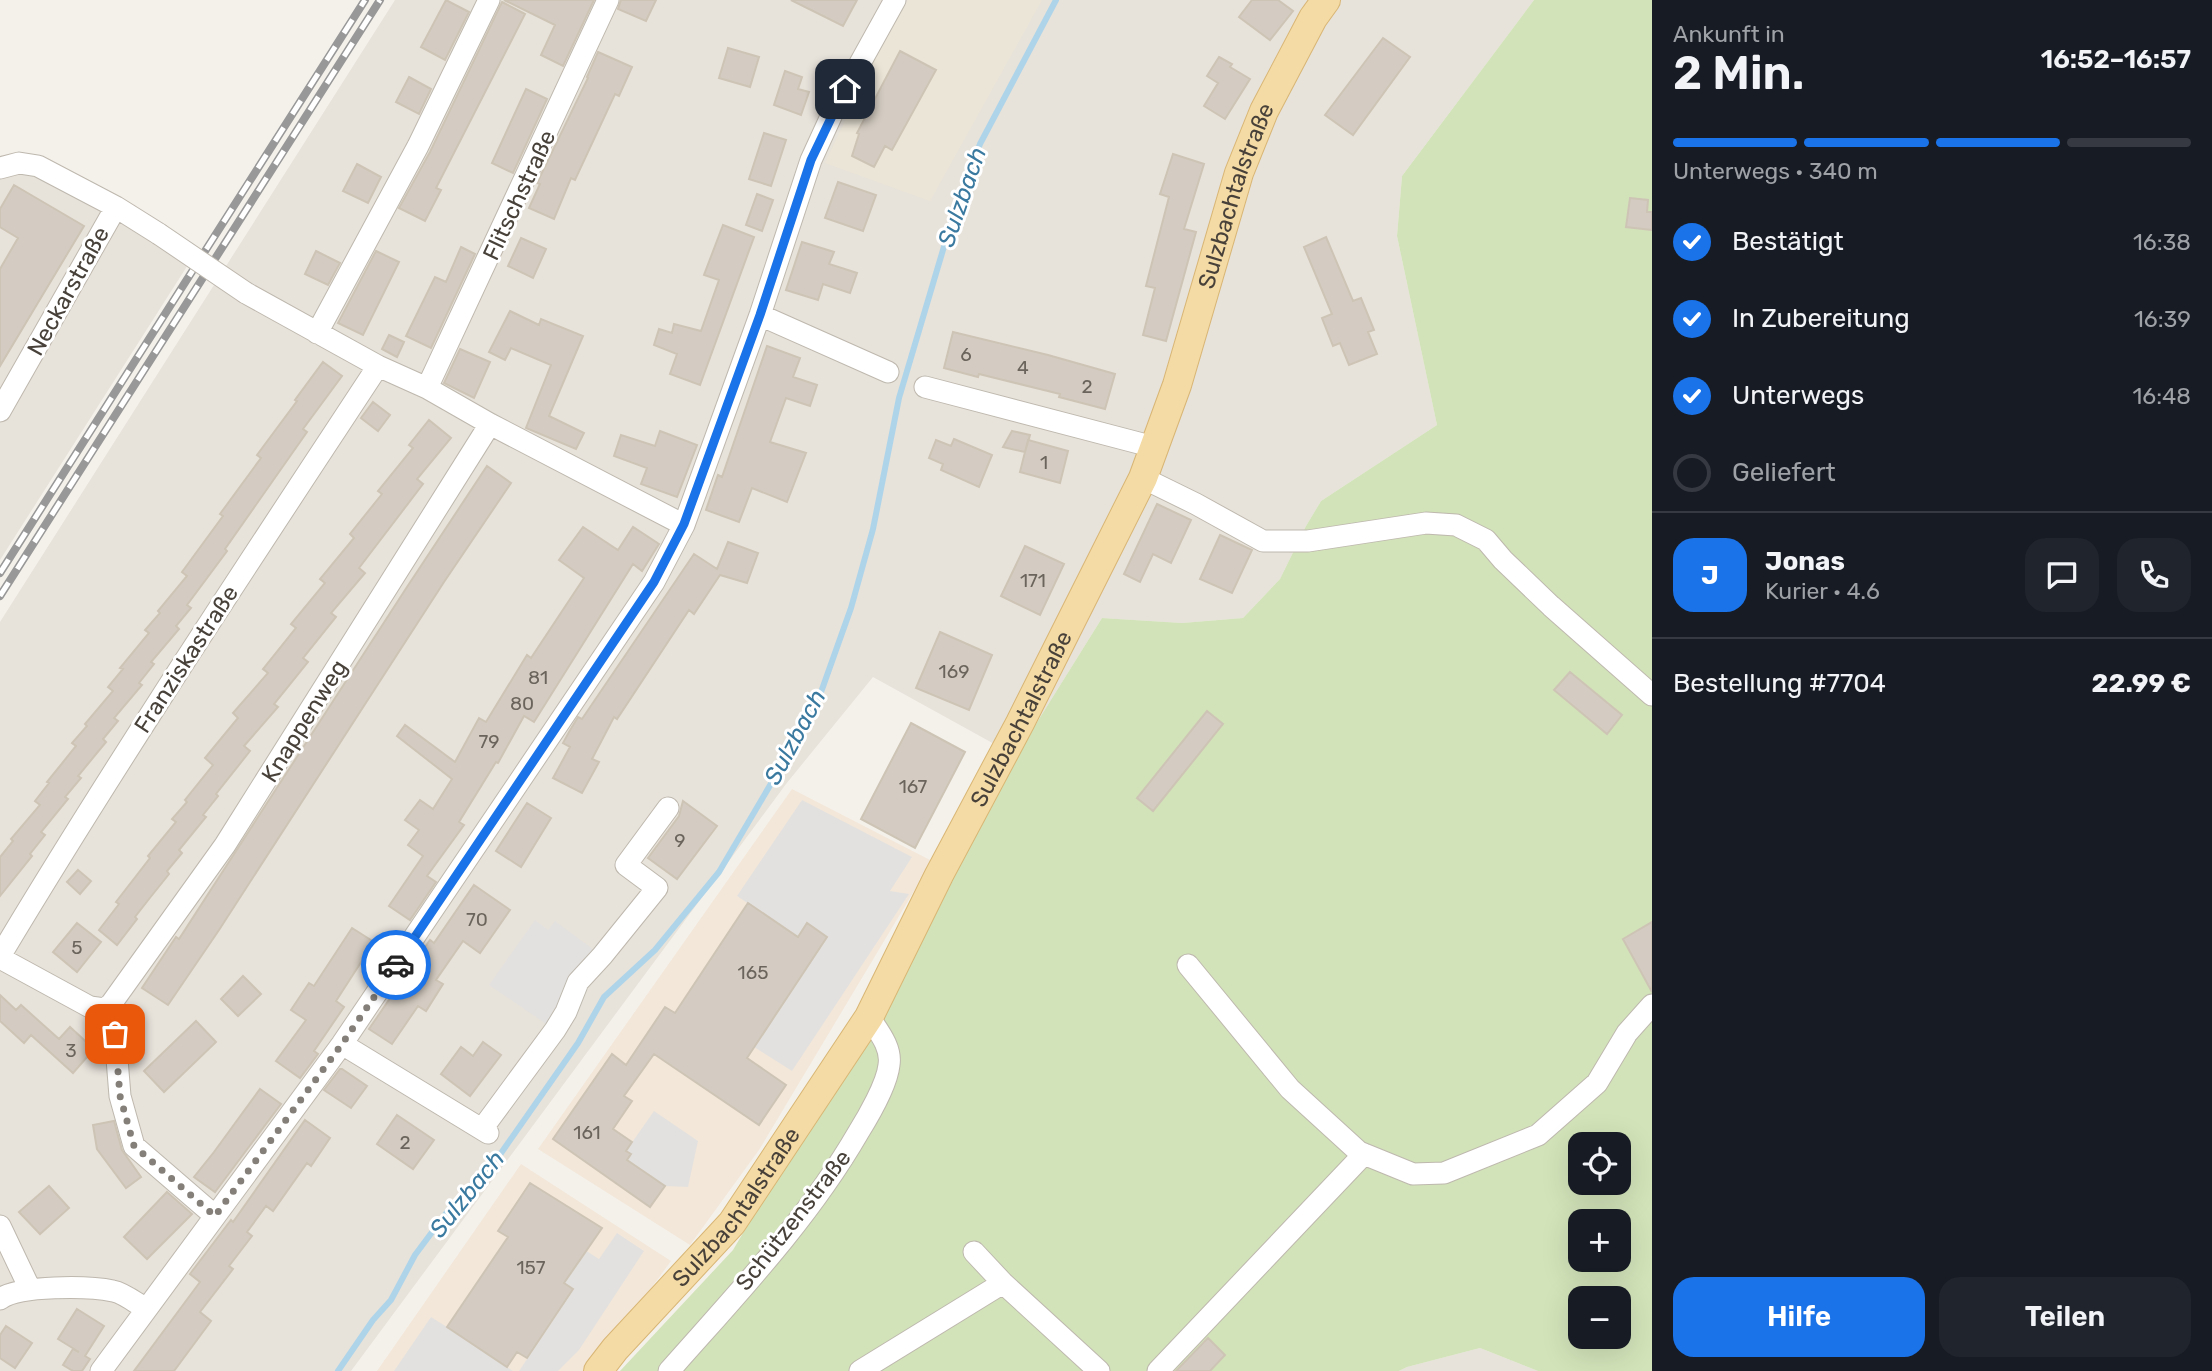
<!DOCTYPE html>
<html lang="de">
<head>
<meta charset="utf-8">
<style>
  body { margin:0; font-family:Rubik,sans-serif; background:#20242c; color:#f1f3f6; height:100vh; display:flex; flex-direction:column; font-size:26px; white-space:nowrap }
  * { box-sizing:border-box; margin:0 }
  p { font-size:23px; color:#9ea1a6 }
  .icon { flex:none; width:38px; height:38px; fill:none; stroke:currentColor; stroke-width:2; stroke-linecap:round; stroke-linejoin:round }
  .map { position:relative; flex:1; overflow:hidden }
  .panel { display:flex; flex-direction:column; background:#171b24; width:560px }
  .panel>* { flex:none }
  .controls { position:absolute; left:1568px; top:1132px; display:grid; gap:14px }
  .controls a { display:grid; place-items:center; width:63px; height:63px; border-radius:14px; background:#171b24; box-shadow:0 7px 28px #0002; font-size:35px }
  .pin { position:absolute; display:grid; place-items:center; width:60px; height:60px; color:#fff; margin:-30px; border-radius:14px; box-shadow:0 4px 10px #0006 }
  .courier { position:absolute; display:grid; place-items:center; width:70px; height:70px; margin:-35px; border:5px solid #1a73e8; border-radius:50%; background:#fff; color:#222; box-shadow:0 2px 9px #0007 }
  .summary em { font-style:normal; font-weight:600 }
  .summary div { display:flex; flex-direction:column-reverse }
  .summary { display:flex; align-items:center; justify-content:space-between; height:119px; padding:0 21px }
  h1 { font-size:46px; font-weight:600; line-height:52px }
  .bar { display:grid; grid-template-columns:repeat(4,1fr); gap:10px 7px; align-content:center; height:84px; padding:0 21px }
  .bar i { height:9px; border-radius:5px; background:#363941 }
  .bar .on { background:#1a73e8 }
  .bar p { grid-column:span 4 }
  .line { display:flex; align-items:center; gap:18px; padding:0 21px; border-top:2px solid #363941 }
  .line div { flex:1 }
  .round { display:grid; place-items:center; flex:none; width:74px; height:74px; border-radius:21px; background:#20242c }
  ol { padding:0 21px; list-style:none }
  li { display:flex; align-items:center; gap:21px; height:77px }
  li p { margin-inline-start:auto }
  li .icon { padding:7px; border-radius:50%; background:#1a73e8; color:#fff; stroke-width:4 }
  li:last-child { color:#9ea1a6 }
  li i { width:38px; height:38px; border:4px solid #363941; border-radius:50% }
  .primary-button { display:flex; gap:14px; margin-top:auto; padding:14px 21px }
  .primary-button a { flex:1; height:80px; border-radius:21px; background:#1a73e8; color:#fff; font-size:28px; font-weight:600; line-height:80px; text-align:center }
  .primary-button a+a { background:#20242c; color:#f1f3f6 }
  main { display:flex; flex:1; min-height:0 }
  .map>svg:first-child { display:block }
  .residential { fill:#e7e2da }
  .commercial { fill:#f3e7d9 }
  .education { fill:#ebe5d7 }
  .green { fill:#d2e3b9; fill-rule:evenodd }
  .parking { fill:#e3e1df }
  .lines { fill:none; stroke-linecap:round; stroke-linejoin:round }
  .stream { stroke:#aed4e9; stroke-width:6 }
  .building { fill:#d4ccc2; stroke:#cec4b5; stroke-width:2 }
  .minor-casing { stroke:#beb8ae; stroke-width:23 }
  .major-casing { stroke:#d8b675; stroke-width:30 }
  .minor { stroke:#fff; stroke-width:21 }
  .major { stroke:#f4daa4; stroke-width:28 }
  .rail-casing { stroke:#989898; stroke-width:8 }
  .rail { stroke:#fff; stroke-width:5; stroke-dasharray:16; stroke-linecap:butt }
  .minor-bridge-casing { stroke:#beb8ae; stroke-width:23; stroke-linecap:butt }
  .minor-bridge { stroke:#fff; stroke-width:21 }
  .done { stroke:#847f78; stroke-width:7; stroke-dasharray:0 12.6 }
  .route { stroke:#1a73e8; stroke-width:9 }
  .labels { text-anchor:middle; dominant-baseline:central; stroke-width:6; stroke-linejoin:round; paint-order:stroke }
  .number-label { font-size:19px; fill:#6a645c }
  .street-label { font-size:23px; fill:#47413a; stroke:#fff }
  .water-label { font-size:24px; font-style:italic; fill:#3b7aa0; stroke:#fff }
</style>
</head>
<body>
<main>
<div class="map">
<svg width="1652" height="1371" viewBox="0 0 1652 1371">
  <rect width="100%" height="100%" fill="#f4f1eb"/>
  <!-- residential -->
  <path class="residential" d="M 395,0 L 1534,0 L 1402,176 L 1397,236 L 1437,425 L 1321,501 L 1306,526 L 1280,579 L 1243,618 L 1182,623 L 1102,618 L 1016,756 L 873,677 L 786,784 L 351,1371 L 0,1371 L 0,622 Z
    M 23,168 L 198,249 L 0,560 L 0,179 Z
    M 1480,1348 L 1538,1371 L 1399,1371 L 1407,1367 Z"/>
  <!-- commercial -->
  <path class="commercial" d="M 792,789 L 932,861 L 759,1150 L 690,1245 L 538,1149 Z
    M 521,1164 L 671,1261 L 591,1371 L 377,1371 Z"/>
  <!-- education -->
  <path class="education" d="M 908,0 L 1042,0 L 930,201 L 825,163 L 871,66 Z"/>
  <!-- green -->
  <path class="green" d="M 1534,0 L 1652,0 L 1652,1371 L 1538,1371 L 1480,1348 L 1407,1367 L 1399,1371 L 620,1371 L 733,1250 L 917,939 L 1016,756 L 1102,618 L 1182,623 L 1243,618 L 1280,579 L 1306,526 L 1321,501 L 1437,425 L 1397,236 L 1402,176 ZM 1580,1144 L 1619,1144 L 1619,1183 L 1580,1183 ZM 1580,1222 L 1619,1222 L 1619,1260 L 1580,1260 ZM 1580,1298 L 1619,1298 L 1619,1337 L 1580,1337 Z"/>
  <!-- parking -->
  <path class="parking" d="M 802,800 L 912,857 L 890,891 L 909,894 L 792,1071 L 754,1047 L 827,937 L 807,923 L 798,937 L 737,896 Z
    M 535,920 L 548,930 L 555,921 L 602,956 L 555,1030 L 489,985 Z
    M 654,1111 L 698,1141 L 688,1187 L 665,1186 L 627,1160 L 631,1154 L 626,1151 Z
    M 617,1233 L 644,1251 L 579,1350 L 558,1371 L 519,1371 L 573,1290 L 564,1283 L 585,1250 L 599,1259 Z
    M 431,1317 L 447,1327 L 513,1371 L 394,1371 Z"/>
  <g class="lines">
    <!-- stream -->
    <path class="stream" d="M 338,1371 L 373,1320 L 391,1300 L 415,1255 L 453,1204 L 499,1156 L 578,1043 L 604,997 L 655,950 L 719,872 L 815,709 L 851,608 L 873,529 L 899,398 L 951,223 L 980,144 L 1056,0"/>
  </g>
  <!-- building -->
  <path class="building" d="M 446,0 L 469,12 L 445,60 L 421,47 Z
    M 504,0 L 594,0 L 563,66 L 541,55 L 555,25 Z
    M 621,0 L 656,0 L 646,21 L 618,9 Z
    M 791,0 L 857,0 L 843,26 Z
    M 1252,0 L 1278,0 L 1293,11 L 1270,40 L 1239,17 Z
    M 502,2 L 525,14 L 436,188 L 441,190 L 425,221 L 399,208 L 430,152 Z
    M 1383,38 L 1410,57 L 1353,135 L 1325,115 Z
    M 728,48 L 759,57 L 750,87 L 719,78 Z
    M 900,51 L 936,70 L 892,150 L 885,146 L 874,167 L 852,156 L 859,134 L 857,133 Z
    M 598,52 L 632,67 L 619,96 L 615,94 L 575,180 L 571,178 L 554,219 L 529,208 L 540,184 L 537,183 L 588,78 L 587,77 Z
    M 1219,57 L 1232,64 L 1230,67 L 1250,79 L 1225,119 L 1204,106 L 1218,83 L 1207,76 Z
    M 785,71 L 802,77 L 798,89 L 809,92 L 801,115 L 774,105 Z
    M 409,77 L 431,89 L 419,114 L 396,102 Z
    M 526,89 L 547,99 L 513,173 L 492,163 Z
    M 764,133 L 786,140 L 771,186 L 749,179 Z
    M 1173,154 L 1204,164 L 1184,229 L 1196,232 L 1166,341 L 1143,335 L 1155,288 L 1146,286 L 1169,197 L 1160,194 Z
    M 357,164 L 381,177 L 368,203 L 343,191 Z
    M 838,182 L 876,195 L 863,231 L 825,218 Z
    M 14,185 L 84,226 L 0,366 L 0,269 L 18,238 L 0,227 L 0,209 Z
    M 757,194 L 773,200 L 762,231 L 746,225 Z
    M 1630,198 L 1648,200 L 1647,212 L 1652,212 L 1652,230 L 1626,227 Z
    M 723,225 L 754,237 L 700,385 L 670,374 L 677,354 L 654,345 L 659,329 L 672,333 L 674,324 L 701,331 L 719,280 L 704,275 Z
    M 1326,237 L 1353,301 L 1361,298 L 1374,330 L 1368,332 L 1377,354 L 1349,365 L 1340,343 L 1333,346 L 1322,318 L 1332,314 L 1304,247 Z
    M 521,238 L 546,249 L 533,278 L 508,266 Z
    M 802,242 L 834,252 L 829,264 L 857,273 L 850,293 L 823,284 L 818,300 L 786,290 Z
    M 461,247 L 475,254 L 431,348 L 406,336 L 435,277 L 446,282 Z
    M 316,251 L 340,263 L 328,285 L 305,274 Z
    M 376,251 L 399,262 L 363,335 L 338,323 Z
    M 510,311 L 539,325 L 541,319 L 583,336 L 549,416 L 584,433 L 576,449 L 526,428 L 551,365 L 511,348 L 505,360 L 489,352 Z
    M 953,332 L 1048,355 L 1115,374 L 1105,409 L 1059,397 L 1060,394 L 979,374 L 978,377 L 944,368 Z
    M 389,335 L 404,342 L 397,357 L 382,349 Z
    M 767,346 L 800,358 L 793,377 L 817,385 L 810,406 L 786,398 L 770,442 L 806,453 L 787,502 L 752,488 L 739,522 L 706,510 L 718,475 L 722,477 Z
    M 460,349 L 490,362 L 474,398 L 444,383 Z
    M 323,362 L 342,376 L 303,429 L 307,432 L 225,549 L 227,551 L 187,605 L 191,608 L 176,626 L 179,629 L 151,662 L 154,664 L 139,683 L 142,685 L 114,718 L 118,721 L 103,739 L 106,742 L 78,776 L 81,778 L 65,797 L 68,799 L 41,832 L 45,835 L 30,854 L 32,856 L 0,896 L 0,857 L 13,841 L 11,839 L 40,805 L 35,801 L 49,783 L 47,782 L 76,746 L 72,743 L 87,726 L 85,724 L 113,691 L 108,687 L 123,669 L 120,668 L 149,633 L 145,630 L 160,613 L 158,611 L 187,576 L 182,572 L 223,516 L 220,514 L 261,458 L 257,455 L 297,401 L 295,400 Z
    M 373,402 L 390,415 L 378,431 L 361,418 Z
    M 429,420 L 451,438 L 417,479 L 423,484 L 359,568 L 365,573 L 331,613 L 336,617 L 303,658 L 308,662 L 274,704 L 278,707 L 244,746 L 250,751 L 216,794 L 218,796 L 203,815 L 206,817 L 179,850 L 182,853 L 167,871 L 169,874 L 149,899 L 135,917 L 137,919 L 117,945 L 99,930 L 119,904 L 116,902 L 150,858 L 148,856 L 176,822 L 172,819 L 187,802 L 185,800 L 213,765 L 205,758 L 238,718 L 233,713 L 268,673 L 263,669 L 296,628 L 291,624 L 325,583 L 320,579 L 354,538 L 350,534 L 382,494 L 378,491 L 413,448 L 409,445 Z
    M 660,431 L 697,445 L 677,497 L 641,484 L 647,468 L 614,456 L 621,435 L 655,446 Z
    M 1012,431 L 1030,435 L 1025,452 L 1003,447 Z
    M 954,439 L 992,455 L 979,487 L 941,470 L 943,464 L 929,458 L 936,440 L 951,446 Z
    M 1028,440 L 1068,451 L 1060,483 L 1020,472 Z
    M 487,466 L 511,483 L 444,582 L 219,930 L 168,1005 L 142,988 L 176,937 L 179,939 L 407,587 Z
    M 1157,504 L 1191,520 L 1171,563 L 1153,554 L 1140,582 L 1124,574 Z
    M 583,527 L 618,550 L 633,527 L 659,544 L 642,571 L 633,564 L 534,722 L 524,716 L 498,763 L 496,762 L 459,822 L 464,825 L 427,876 L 436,882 L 410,920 L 389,906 L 423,856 L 408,845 L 419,830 L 405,820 L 420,800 L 433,809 L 452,779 L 397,736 L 405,725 L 455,762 L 479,718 L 486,722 L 527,655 L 531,658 L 584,578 L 559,560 Z
    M 1220,535 L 1252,550 L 1232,593 L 1200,579 Z
    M 728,542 L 758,553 L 747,583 L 720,575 L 694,614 L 689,610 L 617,719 L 614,717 L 592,759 L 599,762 L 582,793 L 553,778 L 570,747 L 563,743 L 569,732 L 578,717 L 582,719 L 694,554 L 717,569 Z
    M 1025,546 L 1064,564 L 1040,615 L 1001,596 Z
    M 940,632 L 992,655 L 969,710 L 916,688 Z
    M 1570,672 L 1622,715 L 1607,734 L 1554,690 Z
    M 1207,711 L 1223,724 L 1153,811 L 1137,798 Z
    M 911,723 L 965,752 L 915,848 L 861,819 Z
    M 683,801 L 717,826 L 677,879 L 648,858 L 679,816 Z
    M 527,803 L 551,818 L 521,867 L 496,851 Z
    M 78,870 L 91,881 L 80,894 L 67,882 Z
    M 474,885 L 510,910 L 480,953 L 463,941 L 436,980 L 443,984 L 426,1011 L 418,1006 L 392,1044 L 369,1029 L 430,940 L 434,943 Z
    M 748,903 L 798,937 L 807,923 L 827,937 L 747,1058 L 786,1085 L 759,1125 L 654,1054 L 624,1096 L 632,1101 L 613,1129 L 632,1142 L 626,1151 L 631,1154 L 627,1160 L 665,1186 L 650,1207 L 553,1139 L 612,1054 L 626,1065 L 665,1007 L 675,1013 Z
    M 1652,922 L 1652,992 L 1623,939 Z
    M 77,923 L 101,942 L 77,972 L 53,952 Z
    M 352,928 L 374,942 L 336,1001 L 344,1007 L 314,1051 L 318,1054 L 300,1078 L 276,1061 L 306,1020 L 291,1010 L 309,983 L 314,986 Z
    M 243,976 L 261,994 L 238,1016 L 221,999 Z
    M 0,995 L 16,1010 L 21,1005 L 59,1039 L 70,1027 L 94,1049 L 73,1073 L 31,1035 L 24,1043 L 0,1021 Z
    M 196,1021 L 216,1042 L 164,1092 L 144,1071 Z
    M 483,1042 L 501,1055 L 470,1096 L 441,1074 L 461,1047 L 473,1056 Z
    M 340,1069 L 342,1069 L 367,1086 L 351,1108 L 324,1090 Z
    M 260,1089 L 281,1104 L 215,1192 L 194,1177 L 214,1152 Z
    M 397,1115 L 434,1140 L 413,1169 L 377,1144 Z
    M 305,1120 L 330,1138 L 311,1166 L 307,1163 L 273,1211 L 266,1206 L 247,1232 L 252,1236 L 229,1266 L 233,1269 L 200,1312 L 211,1321 L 174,1371 L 134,1371 L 200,1282 L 190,1274 L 231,1220 L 233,1222 Z
    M 114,1121 L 122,1150 L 141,1177 L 126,1188 L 97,1149 L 93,1125 Z
    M 530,1183 L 602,1228 L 564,1283 L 573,1289 L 527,1358 L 517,1352 L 507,1367 L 447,1327 L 508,1237 L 498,1231 Z
    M 49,1186 L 69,1208 L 40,1234 L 19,1212 Z
    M 167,1192 L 192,1214 L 147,1259 L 124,1237 Z
    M 77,1309 L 104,1326 L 85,1356 L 90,1359 L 82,1371 L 73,1371 L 63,1365 L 73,1349 L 79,1352 L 58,1339 Z
    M 6,1326 L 32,1343 L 15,1368 L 0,1358 L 0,1335 Z
    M 1208,1338 L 1225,1355 L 1210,1371 L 1176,1371 Z"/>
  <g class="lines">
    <defs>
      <path id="minor" d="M 0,168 L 19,163 L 38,166 L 116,207 L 159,234
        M 246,293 L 378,366 L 427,388 L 490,424 L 684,525
        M 760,315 L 888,372
        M 317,333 L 418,146 L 489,0
        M 925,387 L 1154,447
        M 427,388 L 608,0
        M 0,411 L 116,207
        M 1143,478 L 1196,504 L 1263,541 L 1308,541 L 1426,523 L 1456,525 L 1486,540 L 1503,560 L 1551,606 L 1652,695
        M 0,956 C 120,756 250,561 378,366
        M 0,958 L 90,1007 L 104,1009 L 111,1004 L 225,845 L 490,424
        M 1188,965 L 1290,1089 L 1359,1152 L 1413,1174 L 1444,1173 L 1538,1135 L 1597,1083 L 1627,1033 L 1652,1005
        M 115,1034 L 120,1096 L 134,1146 L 215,1216
        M 342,1044 L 488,1133
        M 482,1129 L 555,1030 L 566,1012 L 578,982 L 602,956 L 657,888 L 626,865 L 668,808
        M 0,1226 L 30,1289
        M 974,1252 L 1003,1283 L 1099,1371
        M 0,1299 C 19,1285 89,1286 113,1291 C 124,1293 136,1303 146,1309
        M 101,1371 L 342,1044 L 654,582 L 684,525 L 760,315 L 811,160 L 833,112 L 895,0
        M 669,1371 C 736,1295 807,1221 858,1133 C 868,1117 887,1084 889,1065 C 892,1047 878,1031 869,1017
        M 860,1371 L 1003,1283
        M 1158,1371 L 1364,1154"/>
      <g id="major">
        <path id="s1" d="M 598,1371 L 615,1349 L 732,1223 L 869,1017 L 939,875 L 1020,723 L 1143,478 L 1177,385 L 1239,173 L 1264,111 L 1313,18 L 1326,0"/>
      </g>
    </defs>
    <!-- minor casing -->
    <use href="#minor" class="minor-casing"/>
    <!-- major casing -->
    <use href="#major" class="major-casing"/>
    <!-- minor -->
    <use href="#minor" class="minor"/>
    <!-- major -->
    <use href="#major" class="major"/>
    <defs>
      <path id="rail" d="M 0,573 L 365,0
        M 0,596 L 380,0"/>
    </defs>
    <!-- rail casing -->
    <use href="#rail" class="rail-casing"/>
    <!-- rail -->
    <use href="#rail" class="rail"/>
    <defs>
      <path id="minor-bridge" d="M 159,234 L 246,293"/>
    </defs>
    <!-- minor-bridge casing -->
    <use href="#minor-bridge" class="minor-bridge-casing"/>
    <!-- minor-bridge -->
    <use href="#minor-bridge" class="minor-bridge"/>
  </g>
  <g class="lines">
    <!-- done -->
    <path class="done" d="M 115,1034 L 120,1096 L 134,1146 L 215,1216 L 342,1044 L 396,965"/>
    <!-- route -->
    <path class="route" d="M 396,965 L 654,582 L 684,524 L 760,315 L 811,160 L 845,89"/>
  </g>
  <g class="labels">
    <!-- number labels -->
    <g class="number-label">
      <text x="966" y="354">6</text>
      <text x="1023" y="367">4</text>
      <text x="1087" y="386">2</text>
      <text x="1044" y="462">1</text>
      <text x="1033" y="580">171</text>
      <text x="954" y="671">169</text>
      <text x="538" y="677">81</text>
      <text x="522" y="703">80</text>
      <text x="489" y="741">79</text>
      <text x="913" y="786">167</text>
      <text x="680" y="840">9</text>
      <text x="477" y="919">70</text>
      <text x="77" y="947">5</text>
      <text x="753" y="972">165</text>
      <text x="71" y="1050">3</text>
      <text x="587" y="1132">161</text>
      <text x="405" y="1142">2</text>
      <text x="531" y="1267">157</text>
    </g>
    <!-- street labels -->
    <g class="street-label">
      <text transform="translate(519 195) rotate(-65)">Flitschstraße</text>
      <text stroke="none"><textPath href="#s1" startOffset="1349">Sulzbachtalstraße</textPath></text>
      <text transform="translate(68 291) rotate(-61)">Neckarstraße</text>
      <text transform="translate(186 659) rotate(-57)">Franziskastraße</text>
      <text stroke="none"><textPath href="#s1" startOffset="782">Sulzbachtalstraße</textPath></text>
      <text transform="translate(304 721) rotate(-58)">Knappenweg</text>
      <text stroke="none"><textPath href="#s1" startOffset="215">Sulzbachtalstraße</textPath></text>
      <text transform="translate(793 1220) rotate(-52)">Schützenstraße</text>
    </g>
    <!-- water labels -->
    <g class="water-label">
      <text transform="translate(962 197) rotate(-71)">Sulzbach</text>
      <text transform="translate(795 737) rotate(-62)">Sulzbach</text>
      <text transform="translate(467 1194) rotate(-51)">Sulzbach</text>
    </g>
  </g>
</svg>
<div class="controls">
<a><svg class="icon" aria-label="locate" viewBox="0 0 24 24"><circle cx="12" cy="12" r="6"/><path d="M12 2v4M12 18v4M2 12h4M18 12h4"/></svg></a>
<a>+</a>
<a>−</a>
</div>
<div class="pin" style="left:115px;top:1034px;background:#ea580c"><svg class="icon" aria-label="bag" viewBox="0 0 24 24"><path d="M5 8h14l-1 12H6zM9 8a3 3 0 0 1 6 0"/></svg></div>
<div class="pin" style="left:845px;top:89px;background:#1f2937"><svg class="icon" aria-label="home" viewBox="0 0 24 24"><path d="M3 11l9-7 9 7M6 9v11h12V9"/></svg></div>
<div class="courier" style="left:396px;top:965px"><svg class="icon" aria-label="car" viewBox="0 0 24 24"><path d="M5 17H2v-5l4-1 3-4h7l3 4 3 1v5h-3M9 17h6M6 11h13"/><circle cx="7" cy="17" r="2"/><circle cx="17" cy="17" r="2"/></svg></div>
</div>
<section class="panel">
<div class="summary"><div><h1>2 Min.</h1><p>Ankunft in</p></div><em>16:52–16:57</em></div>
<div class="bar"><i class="on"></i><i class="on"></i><i class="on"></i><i></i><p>Unterwegs · 340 m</p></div>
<ol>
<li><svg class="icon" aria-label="check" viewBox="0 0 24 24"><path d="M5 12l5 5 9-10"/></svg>Bestätigt<p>16:38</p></li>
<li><svg class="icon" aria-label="check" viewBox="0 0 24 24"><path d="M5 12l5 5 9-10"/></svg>In Zubereitung<p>16:39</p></li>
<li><svg class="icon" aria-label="check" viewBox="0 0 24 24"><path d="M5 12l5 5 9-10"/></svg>Unterwegs<p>16:48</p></li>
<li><i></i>Geliefert</li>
</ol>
<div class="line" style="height:126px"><b class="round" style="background:#1a73e8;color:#fff">J</b><div><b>Jonas</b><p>Kurier · 4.6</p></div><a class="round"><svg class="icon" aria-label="chat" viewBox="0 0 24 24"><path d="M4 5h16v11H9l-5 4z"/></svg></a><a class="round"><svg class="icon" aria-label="phone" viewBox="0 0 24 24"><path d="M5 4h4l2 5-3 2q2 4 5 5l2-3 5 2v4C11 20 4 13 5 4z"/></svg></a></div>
<div class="line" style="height:91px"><div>Bestellung #7704</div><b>22.99 €</b></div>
<div class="primary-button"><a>Hilfe</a><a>Teilen</a></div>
</section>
</main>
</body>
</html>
